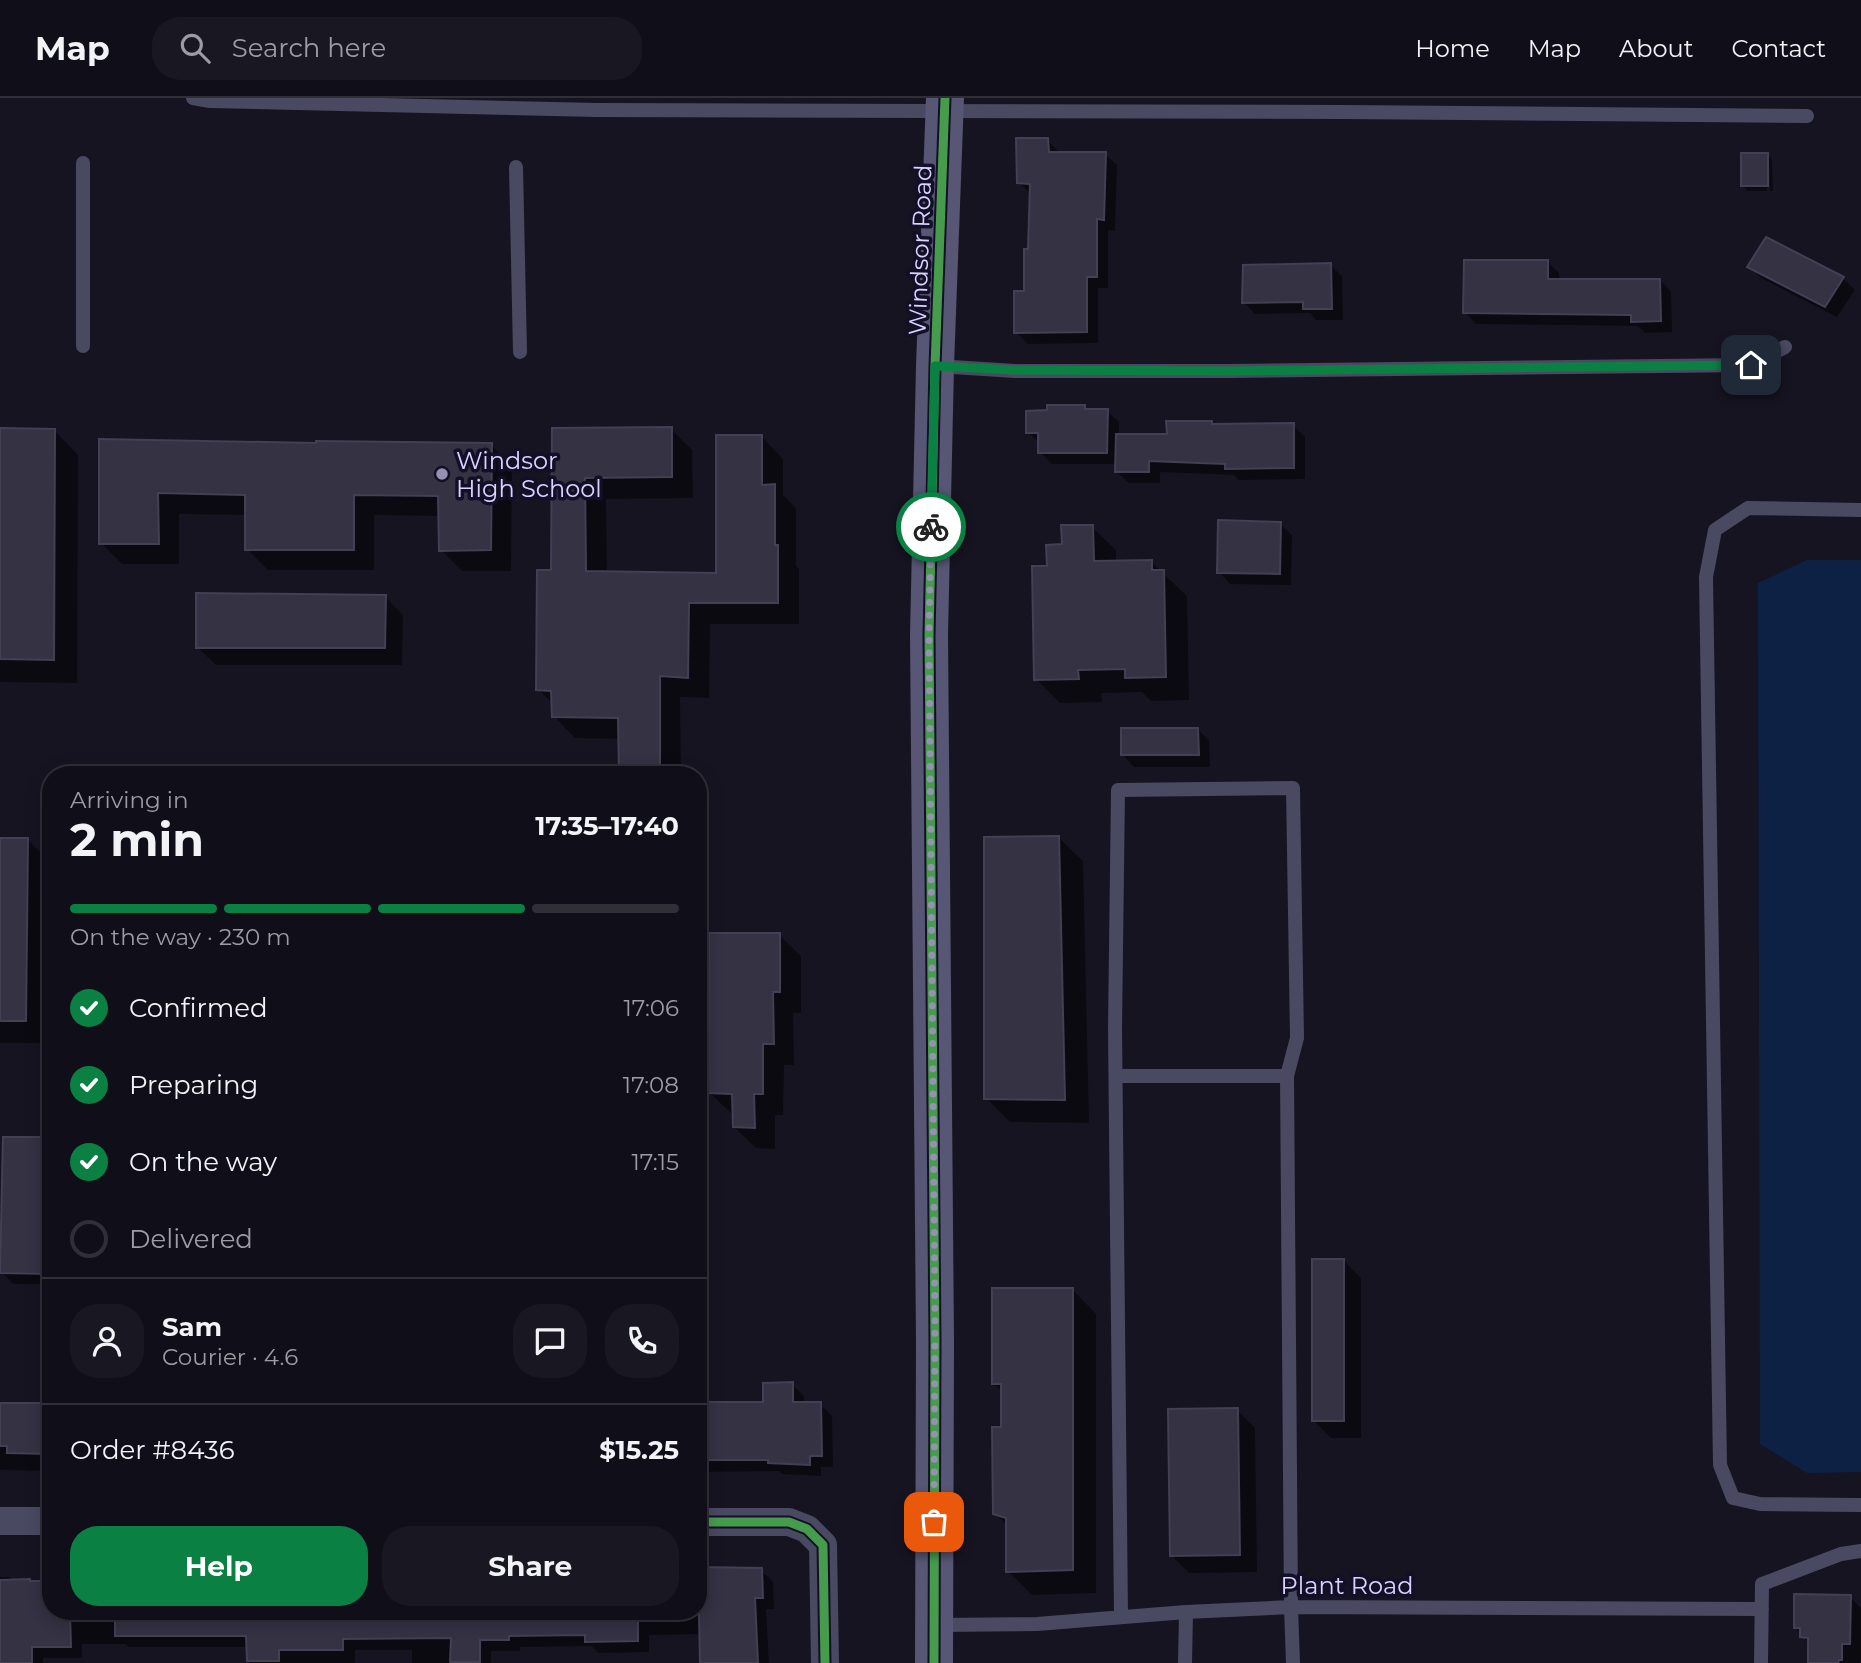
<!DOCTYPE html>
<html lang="en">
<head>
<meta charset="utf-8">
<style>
  body { margin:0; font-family:Montserrat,sans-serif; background:#191822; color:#f1f3f6; height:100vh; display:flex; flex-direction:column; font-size:26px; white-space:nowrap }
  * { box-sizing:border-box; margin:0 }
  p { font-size:23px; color:#9c9ca2 }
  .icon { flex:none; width:38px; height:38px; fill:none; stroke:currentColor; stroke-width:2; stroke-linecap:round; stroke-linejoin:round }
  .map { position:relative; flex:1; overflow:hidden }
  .panel { position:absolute; left:42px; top:668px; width:665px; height:854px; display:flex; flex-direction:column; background:#100f19; border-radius:28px; box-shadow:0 4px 18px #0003,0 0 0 2px #302f38 }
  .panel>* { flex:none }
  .pin { position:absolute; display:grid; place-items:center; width:60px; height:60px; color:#fff; margin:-30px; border-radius:14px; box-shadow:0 4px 10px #0006 }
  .courier { position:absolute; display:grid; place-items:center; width:70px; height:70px; margin:-35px; border:5px solid #0b8043; border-radius:50%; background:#fff; color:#222; box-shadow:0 2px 9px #0007 }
  .headline em { font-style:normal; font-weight:700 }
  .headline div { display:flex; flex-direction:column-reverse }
  .headline { display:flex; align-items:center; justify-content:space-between; height:119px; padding:0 28px }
  h1 { font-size:46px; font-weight:700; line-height:52px }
  .bar { display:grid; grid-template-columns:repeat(4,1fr); gap:10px 7px; align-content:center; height:84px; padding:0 28px }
  .bar i { height:9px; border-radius:5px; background:#302f38 }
  .bar .on { background:#0b8043 }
  .bar p { grid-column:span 4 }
  .line { display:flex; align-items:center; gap:18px; padding:0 28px; border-top:2px solid #302f38 }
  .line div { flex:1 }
  .round { display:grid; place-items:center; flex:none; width:74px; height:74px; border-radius:28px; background:#191822 }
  ol { padding:0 28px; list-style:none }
  li { display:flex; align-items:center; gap:21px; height:77px }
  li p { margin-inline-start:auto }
  li .icon { padding:7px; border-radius:50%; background:#0b8043; color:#fff; stroke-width:4 }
  li:last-child { color:#9c9ca2 }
  li i { width:38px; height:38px; border:4px solid #302f38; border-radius:50% }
  .button { display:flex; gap:14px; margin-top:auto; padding:14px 28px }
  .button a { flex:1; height:80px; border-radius:28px; background:#0b8043; color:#fff; font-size:28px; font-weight:700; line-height:80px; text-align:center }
  .button a+a { background:#191822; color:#f1f3f6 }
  header { display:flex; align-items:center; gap:42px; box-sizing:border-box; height:98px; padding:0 35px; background:#100f19; border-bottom:2px solid #302f38 }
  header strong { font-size:33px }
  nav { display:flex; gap:38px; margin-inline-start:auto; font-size:24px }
  .search { width:490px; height:63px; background:#191822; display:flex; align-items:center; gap:18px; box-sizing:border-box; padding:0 24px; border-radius:28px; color:#9c9ca2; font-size:26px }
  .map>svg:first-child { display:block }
  .water { fill:#0d2144 }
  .shadow { fill:#0007 }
  .building { fill:#343243; stroke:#433f54; stroke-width:2 }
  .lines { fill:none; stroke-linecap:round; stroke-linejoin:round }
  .lane { stroke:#4a4962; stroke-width:14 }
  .street { stroke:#4a4962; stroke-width:28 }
  .secondary { stroke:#575674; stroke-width:38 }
  .cycleway-casing { stroke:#130f26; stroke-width:13 }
  .cycleway { stroke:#469c4c; stroke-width:9 }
  .done { stroke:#9591b1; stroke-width:7; stroke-dasharray:0 12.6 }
  .route { stroke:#0b8043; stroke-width:9 }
  .poi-dot { fill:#9591b1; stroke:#130f26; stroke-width:2.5 }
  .labels { text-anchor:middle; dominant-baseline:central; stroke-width:7; stroke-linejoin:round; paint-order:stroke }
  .street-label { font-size:24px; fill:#d9d4ff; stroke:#130f26 }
  .poi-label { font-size:24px; fill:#d9d4ff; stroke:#130f26; text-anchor:start }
</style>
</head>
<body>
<header>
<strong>Map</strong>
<div class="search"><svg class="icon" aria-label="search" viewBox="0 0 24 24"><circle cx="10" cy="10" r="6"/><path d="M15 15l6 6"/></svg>Search here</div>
<nav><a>Home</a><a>Map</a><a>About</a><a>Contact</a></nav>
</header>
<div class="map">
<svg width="1861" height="1565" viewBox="0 0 1861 1565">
  <rect width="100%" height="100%" fill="#161421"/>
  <!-- water -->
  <path class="water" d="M 1807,462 L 1861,462 L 1861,1374 L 1807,1375 L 1760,1346 L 1758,485 Z"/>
  <!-- shadow -->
  <path class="shadow" d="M 1047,42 L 1059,54 L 1059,56 L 1105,56 L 1117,67 L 1115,133 L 1108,132 L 1108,190 L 1098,190 L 1098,245 L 1028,246 L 1016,234 L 1026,194 L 1030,153 L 1031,97 L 1019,84 Z
    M 1767,57 L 1772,62 L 1773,93 L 1770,93 L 1769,60 L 1766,60 L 1767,93 L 1748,93 L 1743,88 Z
    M 1547,163 L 1559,175 L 1559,183 L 1660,182 L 1671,194 L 1672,234 L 1645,235 L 1638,228 L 1476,226 L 1465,214 Z
    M 1330,167 L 1342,178 L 1343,222 L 1316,222 L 1310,215 L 1255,216 L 1244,204 Z
    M 1749,168 L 1843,180 L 1855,192 L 1837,219 L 1761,180 Z
    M 1084,308 L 1089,313 L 1107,313 L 1119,324 L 1119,338 L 1169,338 L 1211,325 L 1214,328 L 1293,327 L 1305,339 L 1305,381 L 1238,382 L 1234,377 L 1160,374 L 1160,385 L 1129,385 L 1117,374 L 1117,366 L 1052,366 L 1040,354 L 1040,346 L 1028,334 Z
    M 554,331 L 671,331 L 692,352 L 693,400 L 606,401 L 607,475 L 718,477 L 762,339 L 783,361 L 783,397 L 796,410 L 796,468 L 799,471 L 799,526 L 710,526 L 709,600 L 680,599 L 681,677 L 621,677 L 620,641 L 575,640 L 554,618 L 554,607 L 538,591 L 553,474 Z
    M 0,332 L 55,333 L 78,357 L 77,585 L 0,584 Z
    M 101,343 L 491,347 L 512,368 L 511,473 L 462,473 L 441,452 L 440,418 L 374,417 L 374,472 L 268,472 L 247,451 L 247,417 L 179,416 L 179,466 L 122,466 L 101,445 Z
    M 1280,426 L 1292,437 L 1291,487 L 1230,486 L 1219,474 Z
    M 1092,429 L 1116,452 L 1116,464 L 1151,464 L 1187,498 L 1189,602 L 1151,603 L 1142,594 L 1101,595 L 1102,604 L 1060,605 L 1036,581 L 1048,470 L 1064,448 Z
    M 385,499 L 403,517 L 402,567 L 216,567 L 198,550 Z
    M 1198,631 L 1209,643 L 1210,669 L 1134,669 L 1123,657 Z
    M 1059,740 L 1083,763 L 1089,1025 L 1010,1024 L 986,1000 Z
    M 0,741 L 27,741 L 50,764 L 47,945 L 0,945 Z
    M 698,752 L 708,761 L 708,837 L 779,837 L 801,858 L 801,915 L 793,915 L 794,967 L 784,967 L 783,1017 L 775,1017 L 775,1051 L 756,1050 L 734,1029 L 734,1016 L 732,1016 L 710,995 L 710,911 L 698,911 Z
    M 51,1041 L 51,1186 L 13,1186 L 2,1174 Z
    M 1343,1162 L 1361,1180 L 1361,1340 L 1331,1340 L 1313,1322 Z
    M 1073,1192 L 1096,1216 L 1096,1495 L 1032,1497 L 1008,1473 L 1008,1428 L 994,1415 L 1003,1331 L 1003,1295 L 993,1285 Z
    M 792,1286 L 804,1298 L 804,1306 L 820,1306 L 832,1318 L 833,1369 L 821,1369 L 821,1378 L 782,1376 L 779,1373 L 698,1374 L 698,1309 L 765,1306 Z
    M 40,1301 L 51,1301 L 51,1373 L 0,1372 L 0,1306 L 40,1307 Z
    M 1237,1312 L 1255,1330 L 1257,1474 L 1189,1475 L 1171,1457 Z
    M 698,1471 L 761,1472 L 773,1484 L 774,1511 L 766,1511 L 769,1565 L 701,1565 L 702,1536 L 649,1537 L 649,1554 L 598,1555 L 592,1548 L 520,1549 L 520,1553 L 491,1553 L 491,1565 L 412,1565 L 412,1552 L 355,1552 L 355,1565 L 249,1565 L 248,1549 L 129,1549 L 125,1546 L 82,1546 L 82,1560 L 43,1560 L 43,1565 L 2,1565 L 0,1553 L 0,1479 L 10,1479 L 14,1483 L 51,1482 L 51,1514 L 698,1514 Z
    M 1850,1499 L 1861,1510 L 1861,1563 L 1859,1565 L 1809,1565 L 1810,1547 L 1796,1530 Z"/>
  <!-- building -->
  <path class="building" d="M 1016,40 L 1048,40 L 1049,54 L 1106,54 L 1104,122 L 1097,121 L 1097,179 L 1087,179 L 1087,234 L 1014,235 L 1014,193 L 1024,193 L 1024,151 L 1028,151 L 1030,86 L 1017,85 Z
    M 1741,55 L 1768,55 L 1768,88 L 1741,88 Z
    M 1766,139 L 1844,179 L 1825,209 L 1747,169 Z
    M 1464,162 L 1548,162 L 1548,181 L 1660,181 L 1661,223 L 1631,224 L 1631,217 L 1463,215 Z
    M 1331,165 L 1332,211 L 1303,211 L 1303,204 L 1242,205 L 1243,167 Z
    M 1047,307 L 1085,307 L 1085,311 L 1108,311 L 1107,355 L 1038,355 L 1038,335 L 1026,335 L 1026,313 L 1047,312 Z
    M 1166,323 L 1212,323 L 1212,326 L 1294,325 L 1294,370 L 1225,371 L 1225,366 L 1149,363 L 1149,374 L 1115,374 L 1116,336 L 1167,336 Z
    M 672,329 L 672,379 L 585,380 L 586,473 L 716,475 L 716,337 L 762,337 L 762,387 L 775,386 L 775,447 L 778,447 L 778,505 L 689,505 L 688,580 L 660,578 L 660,677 L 619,677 L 618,620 L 552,619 L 551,593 L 536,592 L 537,472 L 551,472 L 552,330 Z
    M 0,330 L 55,331 L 54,562 L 0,561 Z
    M 99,341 L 316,345 L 316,343 L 492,345 L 491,452 L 439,453 L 438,398 L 354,397 L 354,452 L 245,452 L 245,397 L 158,395 L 159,446 L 99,446 Z
    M 1218,422 L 1281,424 L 1280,476 L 1217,475 Z
    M 1061,427 L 1093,427 L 1094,463 L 1152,462 L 1152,472 L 1164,472 L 1166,579 L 1125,580 L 1125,571 L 1078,572 L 1079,581 L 1034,582 L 1032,468 L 1047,468 L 1046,447 L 1062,446 Z
    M 196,495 L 386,497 L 385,550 L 196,550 Z
    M 1121,630 L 1198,630 L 1199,657 L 1121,657 Z
    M 1059,738 L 1065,1002 L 984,1001 L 984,739 Z
    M 0,740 L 28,740 L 26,923 L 0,923 Z
    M 709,835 L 780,835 L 780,894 L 773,894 L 774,946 L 763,946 L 763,996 L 754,996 L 755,1030 L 733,1029 L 732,996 L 708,995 Z
    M 3,1039 L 51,1039 L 51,1176 L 0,1175 Z
    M 1312,1161 L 1344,1161 L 1344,1323 L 1312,1323 Z
    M 992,1190 L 1073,1190 L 1073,1472 L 1006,1474 L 1006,1420 L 993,1416 L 992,1329 L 1001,1329 L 1001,1286 L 992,1286 Z
    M 793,1284 L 793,1304 L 821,1304 L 822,1358 L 810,1358 L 810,1367 L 768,1365 L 768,1362 L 699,1362 L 700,1304 L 763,1304 L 763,1285 Z
    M 0,1305 L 51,1305 L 51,1356 L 7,1355 L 7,1348 L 0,1348 Z
    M 1238,1310 L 1240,1457 L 1170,1458 L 1168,1311 Z
    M 698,1469 L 762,1470 L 763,1500 L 755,1500 L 758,1565 L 700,1565 Z
    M 30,1481 L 30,1483 L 51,1483 L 51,1514 L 70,1514 L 71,1549 L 32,1549 L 32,1565 L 0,1565 L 0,1482 Z
    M 1794,1496 L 1851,1497 L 1850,1546 L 1842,1546 L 1842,1562 L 1839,1562 L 1838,1565 L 1808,1565 L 1808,1540 L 1800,1539 L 1800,1530 L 1794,1530 Z
    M 115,1514 L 638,1514 L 638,1543 L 585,1544 L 585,1537 L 509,1538 L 509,1542 L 480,1542 L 480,1564 L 450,1564 L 451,1540 L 343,1541 L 343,1552 L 279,1552 L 279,1563 L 247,1563 L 246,1538 L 115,1538 Z"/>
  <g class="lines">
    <!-- lane -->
    <path class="lane" d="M 193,0 L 210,3 L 596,12 L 1342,14 L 1807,18
      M 83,65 L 83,248
      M 516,69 L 520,254
      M 937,268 L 1015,273 L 1231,273 L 1751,267 L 1785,249
      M 1861,412 L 1748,410 L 1715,432 L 1706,479 L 1720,1367 L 1733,1400 L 1760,1406 L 1861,1407
      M 1116,978 L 1287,978
      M 1121,1519 L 1115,931 L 1118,692 L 1293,690 L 1297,940 L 1287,978 L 1291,1509 L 1293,1565
      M 936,1527 L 1037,1526 L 1186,1514 L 1291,1509 L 1762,1511
      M 1185,1565 L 1186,1514
      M 1761,1565 L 1762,1486 L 1841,1456 L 1861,1453"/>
    <!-- street -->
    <path class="street" d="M 0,1423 L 51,1423
      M 698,1424 L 789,1424 L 807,1431 L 823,1447 L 825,1565"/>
    <!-- secondary -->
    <path class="secondary" d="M 934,1565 L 935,1243 L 929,537 L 935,268 L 945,0"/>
    <defs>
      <path id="cycleway" d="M 698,1424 L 789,1424 L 807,1431 L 823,1447 L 825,1565
        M 934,1565 L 935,1243 L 929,537 L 935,268 L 945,0"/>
    </defs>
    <!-- cycleway casing -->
    <use href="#cycleway" class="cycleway-casing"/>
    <!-- cycleway -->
    <use href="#cycleway" class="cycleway"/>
  </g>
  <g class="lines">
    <!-- done -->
    <path class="done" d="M 931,429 L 929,537 L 935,1215 L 934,1424"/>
    <!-- route -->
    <path class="route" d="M 931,429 L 935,268 L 1015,272 L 1231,273 L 1751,267"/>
  </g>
  <!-- markers -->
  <circle class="poi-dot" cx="442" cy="376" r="7"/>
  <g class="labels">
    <!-- street labels -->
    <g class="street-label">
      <text transform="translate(920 152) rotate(-88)">Windsor Road</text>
      <text x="1347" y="1487">Plant Road</text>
    </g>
    <!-- poi labels -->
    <g class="poi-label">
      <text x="456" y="362">Windsor<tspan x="456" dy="28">High School</tspan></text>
    </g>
  </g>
</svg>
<div class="pin" style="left:934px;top:1424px;background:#ea580c"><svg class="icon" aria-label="bag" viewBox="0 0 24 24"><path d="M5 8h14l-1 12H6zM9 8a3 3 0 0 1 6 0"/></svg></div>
<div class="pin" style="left:1751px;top:267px;background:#1f2937"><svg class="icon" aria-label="home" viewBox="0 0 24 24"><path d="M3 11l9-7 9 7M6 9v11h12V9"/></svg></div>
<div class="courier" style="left:931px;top:429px"><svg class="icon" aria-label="bike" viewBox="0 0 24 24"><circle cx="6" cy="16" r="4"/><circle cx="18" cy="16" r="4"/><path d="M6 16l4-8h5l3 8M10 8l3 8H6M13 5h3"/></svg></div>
<section class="panel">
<div class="headline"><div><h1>2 min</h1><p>Arriving in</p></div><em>17:35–17:40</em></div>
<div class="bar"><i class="on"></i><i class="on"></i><i class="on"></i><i></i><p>On the way · 230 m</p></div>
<ol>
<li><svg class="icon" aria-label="check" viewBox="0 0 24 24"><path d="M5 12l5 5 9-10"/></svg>Confirmed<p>17:06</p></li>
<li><svg class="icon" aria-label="check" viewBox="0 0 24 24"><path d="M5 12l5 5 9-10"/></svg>Preparing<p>17:08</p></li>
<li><svg class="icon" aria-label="check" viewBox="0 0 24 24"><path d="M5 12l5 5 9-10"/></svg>On the way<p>17:15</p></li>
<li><i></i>Delivered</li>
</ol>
<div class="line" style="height:126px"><a class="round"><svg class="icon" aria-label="person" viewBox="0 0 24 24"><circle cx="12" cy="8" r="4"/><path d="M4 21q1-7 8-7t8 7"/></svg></a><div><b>Sam</b><p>Courier · 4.6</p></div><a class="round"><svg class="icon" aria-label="chat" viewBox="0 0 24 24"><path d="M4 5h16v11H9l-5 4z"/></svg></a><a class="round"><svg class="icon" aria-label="phone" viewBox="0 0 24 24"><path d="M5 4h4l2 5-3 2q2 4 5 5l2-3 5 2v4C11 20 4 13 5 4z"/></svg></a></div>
<div class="line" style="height:91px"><div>Order #8436</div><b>$15.25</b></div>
<div class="button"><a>Help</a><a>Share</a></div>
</section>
</div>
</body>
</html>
